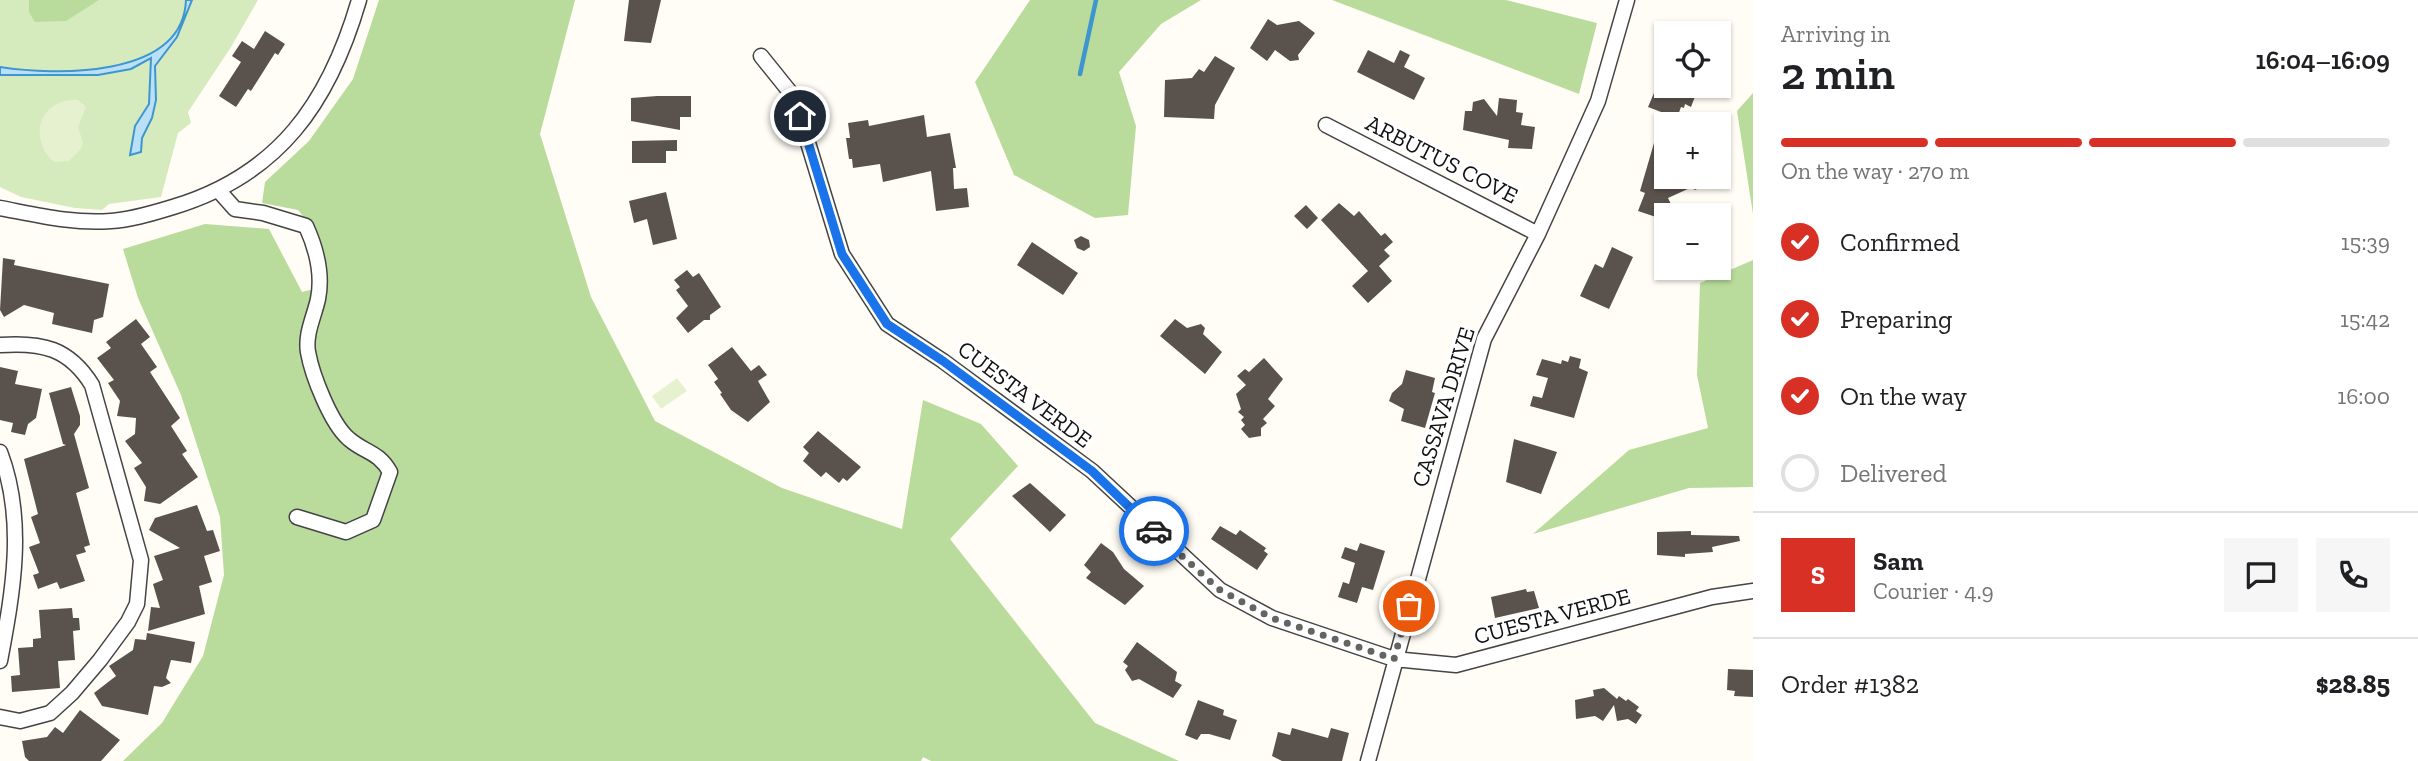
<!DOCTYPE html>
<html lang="en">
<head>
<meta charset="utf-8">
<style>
  body { margin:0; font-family:"Zilla Slab",serif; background:#f6f6f6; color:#202124; height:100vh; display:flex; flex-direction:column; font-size:26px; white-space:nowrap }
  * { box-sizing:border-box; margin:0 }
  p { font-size:23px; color:#757577 }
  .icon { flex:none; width:38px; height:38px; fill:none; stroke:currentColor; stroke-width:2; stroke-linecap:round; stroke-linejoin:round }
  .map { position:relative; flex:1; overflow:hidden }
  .panel { display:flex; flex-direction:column; background:#fff; width:665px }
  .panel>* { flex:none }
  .tools { position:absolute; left:1654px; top:21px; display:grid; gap:14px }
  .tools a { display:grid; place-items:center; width:77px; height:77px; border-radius:0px; background:#fff; box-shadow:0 2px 5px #0004; font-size:35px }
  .pin { position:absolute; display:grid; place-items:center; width:60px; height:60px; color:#fff; margin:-30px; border:4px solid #fff; border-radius:50%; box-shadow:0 2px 7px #0007 }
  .courier { position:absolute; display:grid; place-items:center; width:70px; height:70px; margin:-35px; border:5px solid #1a73e8; border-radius:50%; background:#fff; color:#222; box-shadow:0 2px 9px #0007 }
  .summary em { font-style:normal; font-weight:600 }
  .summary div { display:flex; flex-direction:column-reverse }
  .summary { display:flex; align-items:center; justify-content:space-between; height:119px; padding:0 28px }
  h1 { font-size:46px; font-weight:600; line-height:52px }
  .bar { display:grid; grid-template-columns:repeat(4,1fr); gap:10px 7px; align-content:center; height:84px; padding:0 28px }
  .bar i { height:9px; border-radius:5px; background:#e0e0e0 }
  .bar .selected { background:#d93025 }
  .bar p { grid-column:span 4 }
  .line { display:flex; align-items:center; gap:18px; padding:0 28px; border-top:2px solid #e0e0e0 }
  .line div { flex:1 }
  .round { display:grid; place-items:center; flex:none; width:74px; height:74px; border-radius:0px; background:#f6f6f6 }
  ol { padding:0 28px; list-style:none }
  li { display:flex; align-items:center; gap:21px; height:77px }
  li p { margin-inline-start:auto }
  li .icon { padding:7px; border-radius:50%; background:#d93025; color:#fff; stroke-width:4 }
  li:last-child { color:#757577 }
  li i { width:38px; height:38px; border:4px solid #e0e0e0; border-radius:50% }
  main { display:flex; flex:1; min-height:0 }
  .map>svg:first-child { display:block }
  .green { fill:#d5ebbd }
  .forest { fill:#b9dc9c }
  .pitch { fill:#e6f2cf }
  .water { fill:#b9e0f7; stroke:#3f96cf; stroke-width:2 }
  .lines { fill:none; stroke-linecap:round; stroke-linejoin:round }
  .stream { stroke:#3f96cf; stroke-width:4.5 }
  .building { fill:#5a524d }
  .minor-casing { stroke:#444; stroke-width:17 }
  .minor { stroke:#fff; stroke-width:14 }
  .done { stroke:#646461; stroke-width:7; stroke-dasharray:0 12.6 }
  .route { stroke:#1a73e8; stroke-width:9 }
  .labels { text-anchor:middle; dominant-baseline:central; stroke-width:7; stroke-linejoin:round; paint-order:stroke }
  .street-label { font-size:23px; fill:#111; stroke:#fff }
</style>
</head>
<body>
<main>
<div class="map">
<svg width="1753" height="761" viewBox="0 0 1753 761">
  <rect width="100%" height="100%" fill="#fffdf5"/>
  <!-- green -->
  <path class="green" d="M 0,0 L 258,0 L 231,47 L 188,112 L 191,123 L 178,133 L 161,197 L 109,204 L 102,210 L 75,208 L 21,197 L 0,187 Z"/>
  <!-- forest -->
  <path class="forest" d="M 29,0 L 99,0 L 66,21 L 35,22 L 29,12 Z
    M 379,0 L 575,0 L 540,134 L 591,297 L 655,421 L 782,488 L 902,529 L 923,400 L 981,424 L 1018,466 L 950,539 L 1095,723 L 1179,761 L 931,761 L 923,757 L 921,761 L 123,761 L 162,723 L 203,656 L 224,575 L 220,517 L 181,395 L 138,298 L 123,249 L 205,224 L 269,229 L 302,292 L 322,287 L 314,230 L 298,210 L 262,203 L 265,182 L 309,141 L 353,79 Z
    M 1030,0 L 1201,0 L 1161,24 L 1119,72 L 1136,126 L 1128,215 L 1095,218 L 1014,175 L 975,82 Z
    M 1332,0 L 1506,0 L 1597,23 L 1579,94 Z
    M 1753,93 L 1753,214 L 1737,111 Z
    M 1753,260 L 1753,487 L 1689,488 L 1533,534 L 1629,450 L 1708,428 L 1697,375 L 1700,283 Z"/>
  <!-- pitch -->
  <path class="pitch" d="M 70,100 L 78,100 L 86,107 L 78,127 L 83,143 L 80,150 L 69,161 L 54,162 C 30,141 37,104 70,100 Z
    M 677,378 L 687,391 L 661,409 L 652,396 Z"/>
  <!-- water -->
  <path class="water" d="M 186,0 L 192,0 L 177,37 L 155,66 L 156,100 L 152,118 L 142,138 L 141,152 L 130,155 L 135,126 L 149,104 L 151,58 L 131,69 L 98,75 L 0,75 L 0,67 C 52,75 183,80 186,0 Z"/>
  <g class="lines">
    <!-- stream -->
    <path class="stream" d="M 1080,74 L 1096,0"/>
  </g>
  <!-- building -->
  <path class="building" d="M 629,0 L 661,0 L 651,43 L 624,41 Z
    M 1268,19 L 1277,25 L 1299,21 L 1315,33 L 1298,55 L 1299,60 L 1290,61 L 1275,50 L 1267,61 L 1250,48 Z
    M 265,31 L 285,44 L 278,55 L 275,53 L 251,91 L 248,89 L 236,107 L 219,96 L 241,62 L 232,56 L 242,41 L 254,49 Z
    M 1368,50 L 1394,63 L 1400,50 L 1410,55 L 1404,67 L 1425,78 L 1414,100 L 1357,72 Z
    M 1215,56 L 1235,68 L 1215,105 L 1214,119 L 1164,117 L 1165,80 L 1192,78 L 1199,69 L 1204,72 Z
    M 1678,86 L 1699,86 L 1691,107 L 1685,104 L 1684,108 L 1681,107 L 1677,118 L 1648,107 L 1654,93 L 1661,96 L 1666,87 L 1675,91 Z
    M 657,96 L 691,96 L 691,117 L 680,117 L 680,130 L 631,121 L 631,98 Z
    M 1499,98 L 1517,100 L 1516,112 L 1523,113 L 1521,125 L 1535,127 L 1532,149 L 1508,148 L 1509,140 L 1463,130 L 1465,111 L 1472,111 L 1473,102 L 1484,99 L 1497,116 Z
    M 924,115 L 927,137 L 950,133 L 956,168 L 953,168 L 954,189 L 967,188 L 969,207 L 936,211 L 931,171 L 883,182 L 880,164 L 853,168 L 852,159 L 849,159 L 846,138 L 850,138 L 848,123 L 868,120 L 869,126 Z
    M 677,140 L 677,151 L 666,151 L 666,163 L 632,163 L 632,141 Z
    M 1654,143 L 1666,147 L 1666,177 L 1701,177 L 1696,190 L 1690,188 L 1668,198 L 1674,210 L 1665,211 L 1662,219 L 1638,211 L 1645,193 L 1640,191 Z
    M 666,192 L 677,239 L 653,245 L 647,219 L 634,223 L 629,201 Z
    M 1339,203 L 1354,216 L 1359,211 L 1381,236 L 1385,233 L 1393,242 L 1384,250 L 1390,256 L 1379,266 L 1392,281 L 1368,303 L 1352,286 L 1368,271 L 1321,220 Z
    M 1306,205 L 1318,218 L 1307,229 L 1294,216 Z
    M 1081,236 L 1089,240 L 1090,247 L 1084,251 L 1077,248 L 1074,240 Z
    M 1032,242 L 1078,273 L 1063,295 L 1017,265 Z
    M 1612,247 L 1633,257 L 1609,309 L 1580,296 L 1595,264 L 1603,268 Z
    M 3,258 L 15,260 L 14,265 L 109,284 L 103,317 L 94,320 L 92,333 L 52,324 L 54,313 L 24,305 L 4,317 L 0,310 Z
    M 687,270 L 693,277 L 699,273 L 721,307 L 710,315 L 710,320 L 704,320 L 688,333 L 676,318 L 688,306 L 676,290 L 680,287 L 674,280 Z
    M 136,319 L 150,337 L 141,344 L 157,367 L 150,372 L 180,418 L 171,426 L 187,451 L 182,454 L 198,477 L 160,504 L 144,501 L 146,487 L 134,468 L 142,463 L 125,441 L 135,434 L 136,418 L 117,416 L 120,401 L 108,383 L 114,380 L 97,358 L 111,348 L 106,342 Z
    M 1175,319 L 1187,328 L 1201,324 L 1205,328 L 1203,334 L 1222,352 L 1205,374 L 1160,336 Z
    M 732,347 L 751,371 L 759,365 L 767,375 L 758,381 L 770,402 L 748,422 L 731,410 L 720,394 L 722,393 L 714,382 L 718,379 L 708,365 Z
    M 1570,356 L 1581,359 L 1579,368 L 1588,372 L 1574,418 L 1530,406 L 1533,396 L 1542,398 L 1548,378 L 1536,375 L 1542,359 L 1561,364 L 1562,360 L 1568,362 Z
    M 1264,358 L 1283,379 L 1268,399 L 1275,406 L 1263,419 L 1267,423 L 1261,428 L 1261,436 L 1249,438 L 1241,429 L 1245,425 L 1241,420 L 1244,417 L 1238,412 L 1241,409 L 1236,394 L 1246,385 L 1237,376 L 1245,369 L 1249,372 Z
    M 0,367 L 18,371 L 15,384 L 42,389 L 36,418 L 28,424 L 25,435 L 11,432 L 13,423 L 0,420 Z
    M 1406,370 L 1435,378 L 1432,392 L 1435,393 L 1425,428 L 1401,421 L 1404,409 L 1389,401 L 1392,393 L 1402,384 Z
    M 71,387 L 80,416 L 80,425 L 74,434 L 89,488 L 76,493 L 90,545 L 84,547 L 86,552 L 76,555 L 85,581 L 60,589 L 57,582 L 38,589 L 33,575 L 39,573 L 29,547 L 40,543 L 31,517 L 38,514 L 24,459 L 66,445 L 63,444 L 49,393 Z
    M 818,431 L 861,467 L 847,481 L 843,478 L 839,483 L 826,472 L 821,477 L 803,461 L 809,453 L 803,447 Z
    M 1514,439 L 1557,452 L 1541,494 L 1506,482 Z
    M 1030,483 L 1066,515 L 1050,532 L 1012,496 Z
    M 197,505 L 207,531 L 213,530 L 220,551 L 204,556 L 212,582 L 199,586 L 205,614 L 148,631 L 151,607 L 160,608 L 153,584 L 163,580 L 154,556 L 180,548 L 149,530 L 155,518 Z
    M 1220,526 L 1236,535 L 1240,530 L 1266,548 L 1264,551 L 1268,554 L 1257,570 L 1211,539 Z
    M 1691,531 L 1691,535 L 1739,536 L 1740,541 L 1712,547 L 1713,552 L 1685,554 L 1685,557 L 1657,555 L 1657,532 Z
    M 1101,543 L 1113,552 L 1124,569 L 1144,586 L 1125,605 L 1086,578 L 1091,572 L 1084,565 Z
    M 1360,543 L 1385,551 L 1373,590 L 1362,587 L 1357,603 L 1338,597 L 1343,582 L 1349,584 L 1355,563 L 1341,558 L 1345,547 L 1357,551 Z
    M 1526,589 L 1527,592 L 1534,591 L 1539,608 L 1495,618 L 1491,597 Z
    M 72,608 L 73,618 L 79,618 L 80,630 L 73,631 L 75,660 L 58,661 L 60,688 L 12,692 L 11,676 L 20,675 L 18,648 L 33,647 L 33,639 L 41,638 L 39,610 Z
    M 147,633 L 195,642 L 191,663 L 171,660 L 166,678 L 171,683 L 162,687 L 154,686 L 148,715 L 102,706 L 94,693 L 116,676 L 109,666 L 133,650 L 135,639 L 146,640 Z
    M 1137,642 L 1177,672 L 1175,681 L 1182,685 L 1173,698 L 1139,679 L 1132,681 L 1125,670 L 1128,666 L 1123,662 Z
    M 1728,669 L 1753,670 L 1753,697 L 1734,696 L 1735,691 L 1727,690 Z
    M 1604,688 L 1617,699 L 1619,696 L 1626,701 L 1628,699 L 1639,707 L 1636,711 L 1642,715 L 1636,724 L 1628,719 L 1617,721 L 1614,705 L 1603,721 L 1595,716 L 1576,719 L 1575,700 L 1594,696 L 1593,690 Z
    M 1198,700 L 1224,710 L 1223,715 L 1237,720 L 1230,740 L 1209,734 L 1201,734 L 1197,740 L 1185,735 Z
    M 80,710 L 120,740 L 101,761 L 29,761 L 25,757 L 22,741 L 47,737 L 55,727 L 63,733 Z
    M 1292,728 L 1328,738 L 1331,728 L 1349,733 L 1342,761 L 1282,761 L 1272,756 L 1278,732 L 1290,735 Z"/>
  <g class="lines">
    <defs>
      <path id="minor" d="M 761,56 L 794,97 L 842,254 L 887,324 L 943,361 L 1092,471 L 1220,590 L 1272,618 L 1394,659 L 1456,665 L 1712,597 L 1753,591
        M 1326,125 L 1538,234
        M 219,191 L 235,209 L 263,213 L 306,226 C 316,248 323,274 318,299 C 314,317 305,334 308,352 C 312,375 331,424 349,439 C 365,453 378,451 390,472 L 373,520 L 346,532 L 297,517
        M 0,208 C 37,215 73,224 111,221 C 131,220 153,213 173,207 C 279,175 329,103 359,0
        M 0,345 C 42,342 69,348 92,385 L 141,560 L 137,604 L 128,622 L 100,660 L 72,693 L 50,713 L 20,721 L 0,717
        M 0,452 C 26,520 13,592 0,661
        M 1368,761 L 1484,339 L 1538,234 L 1598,101 L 1627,0"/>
    </defs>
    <!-- minor casing -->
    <use href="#minor" class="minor-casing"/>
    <!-- minor -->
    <use href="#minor" class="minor"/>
  </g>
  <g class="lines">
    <!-- done -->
    <path class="done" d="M 1154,531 L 1220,590 L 1272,618 L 1394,659 L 1409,606"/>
    <!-- route -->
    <path class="route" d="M 800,116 L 842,254 L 887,324 L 943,361 L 1092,471 L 1154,531"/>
  </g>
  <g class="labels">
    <!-- street labels -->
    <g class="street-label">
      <text transform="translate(1442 159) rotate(27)">ARBUTUS COVE</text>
      <text transform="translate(1025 394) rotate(37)">CUESTA VERDE</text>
      <text transform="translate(1443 407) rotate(-73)">CASSAVA DRIVE</text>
      <text transform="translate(1552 616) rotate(-15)">CUESTA VERDE</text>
    </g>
  </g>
</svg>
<div class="tools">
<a><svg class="icon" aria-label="locate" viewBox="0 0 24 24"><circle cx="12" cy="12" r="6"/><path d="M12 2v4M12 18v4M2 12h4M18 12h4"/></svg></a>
<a>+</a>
<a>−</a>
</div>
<div class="pin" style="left:1409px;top:606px;background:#ea580c"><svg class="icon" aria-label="bag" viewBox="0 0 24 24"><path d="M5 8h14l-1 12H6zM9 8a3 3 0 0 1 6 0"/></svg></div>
<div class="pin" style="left:800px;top:116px;background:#1f2937"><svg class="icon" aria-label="home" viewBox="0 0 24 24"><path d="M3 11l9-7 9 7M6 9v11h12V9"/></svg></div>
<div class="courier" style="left:1154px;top:531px"><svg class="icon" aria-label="car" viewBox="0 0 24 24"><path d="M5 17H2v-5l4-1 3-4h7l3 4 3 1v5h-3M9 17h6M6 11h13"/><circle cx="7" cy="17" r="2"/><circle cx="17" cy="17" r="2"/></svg></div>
</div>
<section class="panel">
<div class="summary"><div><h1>2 min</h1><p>Arriving in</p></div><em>16:04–16:09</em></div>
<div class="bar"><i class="selected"></i><i class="selected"></i><i class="selected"></i><i></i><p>On the way · 270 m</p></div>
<ol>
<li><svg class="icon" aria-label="check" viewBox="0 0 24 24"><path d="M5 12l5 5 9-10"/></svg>Confirmed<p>15:39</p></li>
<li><svg class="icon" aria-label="check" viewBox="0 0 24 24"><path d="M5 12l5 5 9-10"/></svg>Preparing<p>15:42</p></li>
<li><svg class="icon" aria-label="check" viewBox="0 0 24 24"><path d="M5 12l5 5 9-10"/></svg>On the way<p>16:00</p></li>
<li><i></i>Delivered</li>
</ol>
<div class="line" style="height:126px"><b class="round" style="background:#d93025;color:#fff">S</b><div><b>Sam</b><p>Courier · 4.9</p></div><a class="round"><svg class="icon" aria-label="chat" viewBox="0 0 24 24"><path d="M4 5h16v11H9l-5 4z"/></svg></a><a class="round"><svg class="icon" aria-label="phone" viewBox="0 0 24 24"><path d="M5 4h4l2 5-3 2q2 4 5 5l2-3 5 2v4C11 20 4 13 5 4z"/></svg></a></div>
<div class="line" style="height:91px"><div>Order #1382</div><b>$28.85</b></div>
</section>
</main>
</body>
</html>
